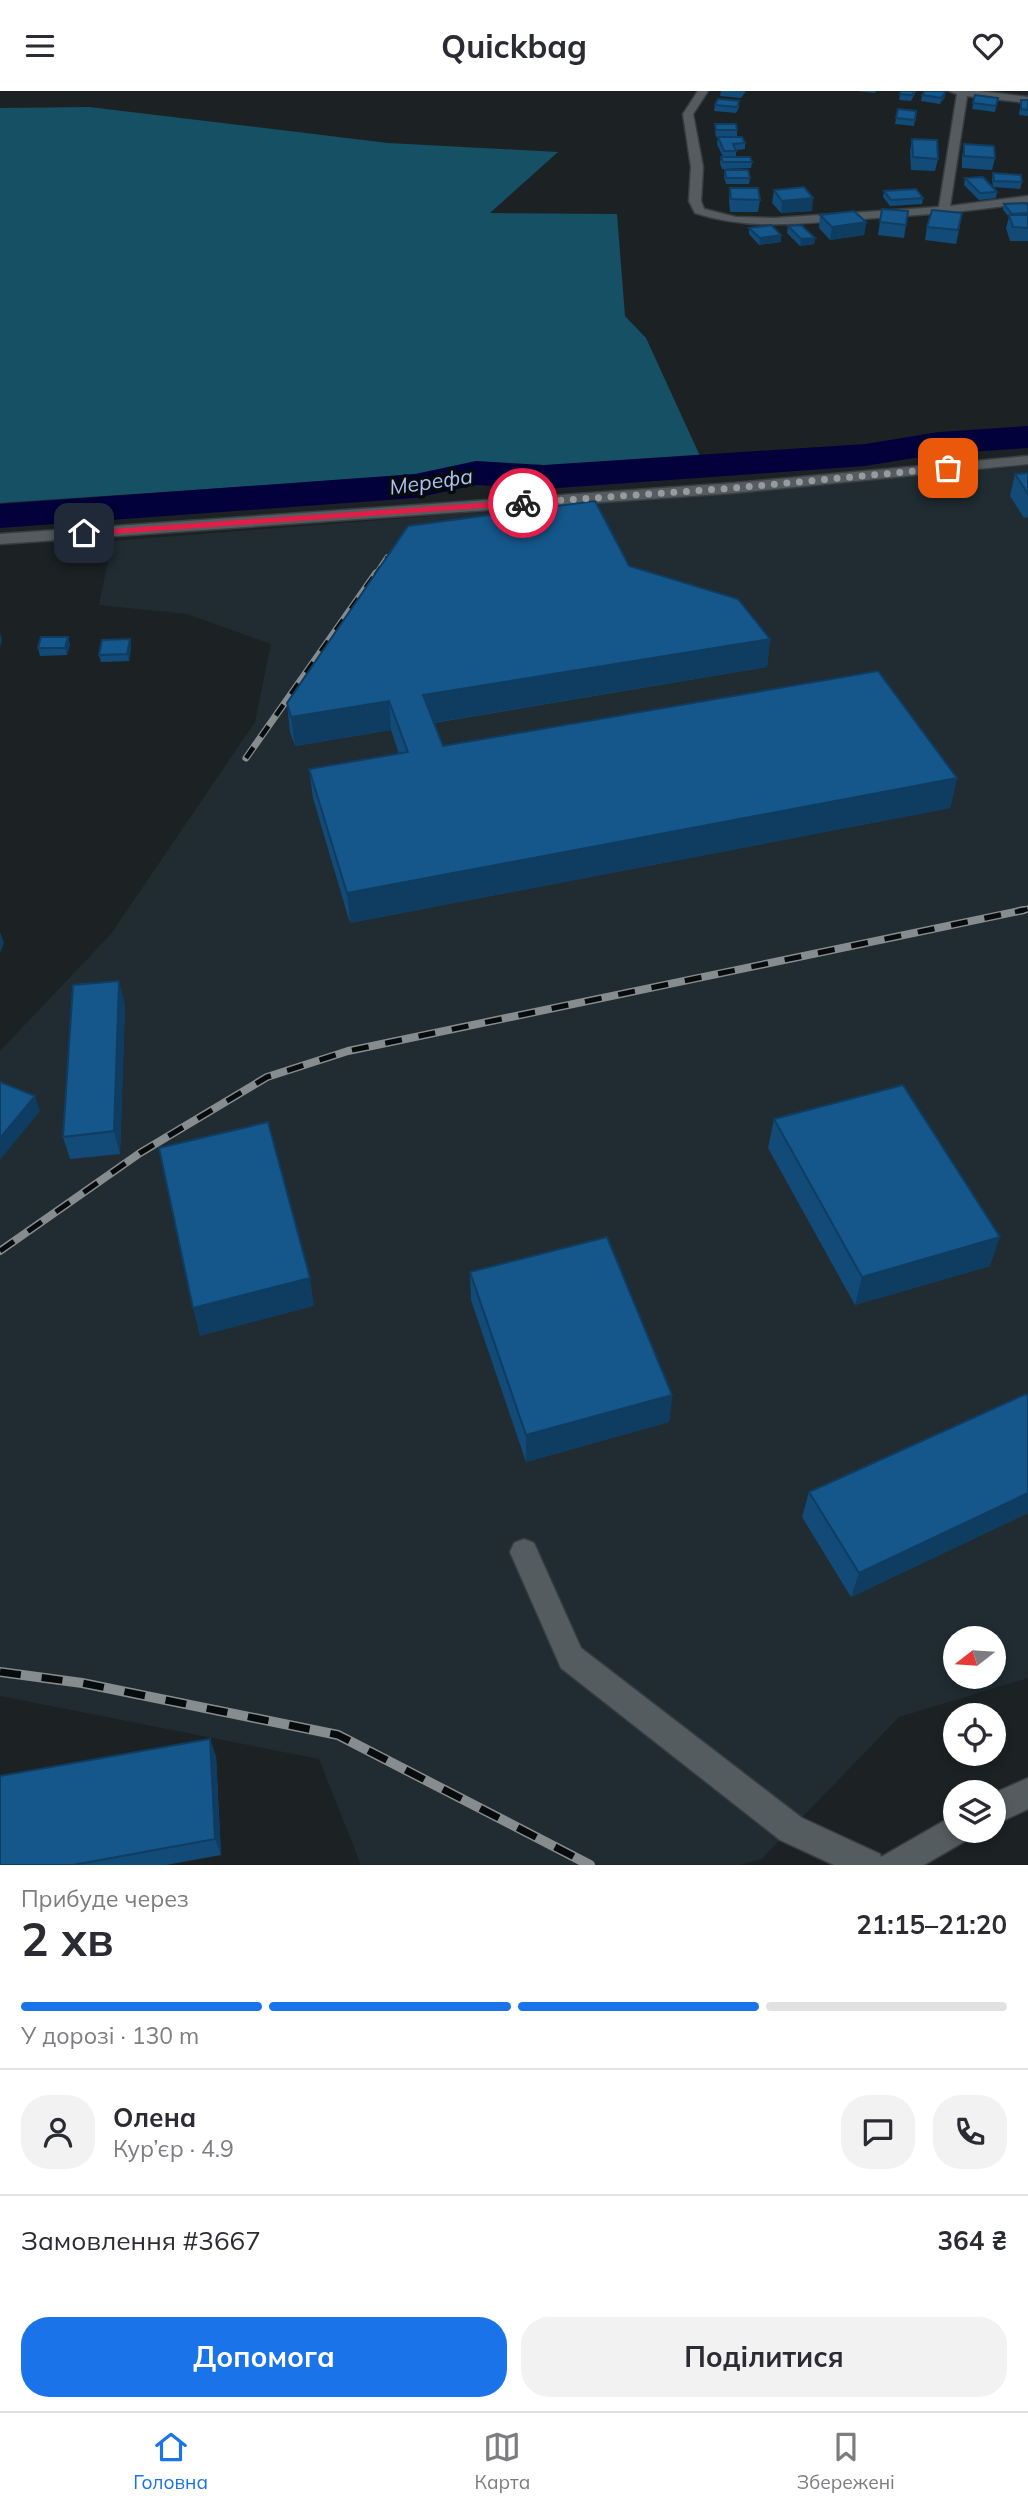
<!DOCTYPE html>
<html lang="uk">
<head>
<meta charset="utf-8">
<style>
  body { margin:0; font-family:Mulish,sans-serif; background:#f2f2f3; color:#2b2b33; height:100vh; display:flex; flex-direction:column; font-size:26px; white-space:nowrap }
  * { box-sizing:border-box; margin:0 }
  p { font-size:23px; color:#7c7c81 }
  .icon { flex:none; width:38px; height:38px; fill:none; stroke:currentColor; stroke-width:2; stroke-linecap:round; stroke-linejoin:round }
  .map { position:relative; height:1774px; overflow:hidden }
  .sheet { display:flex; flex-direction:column; background:#fff; flex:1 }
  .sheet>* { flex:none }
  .needle { width:46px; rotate:253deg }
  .tools { position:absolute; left:943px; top:1535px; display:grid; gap:14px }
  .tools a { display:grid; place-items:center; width:63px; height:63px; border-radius:50%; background:#fff; box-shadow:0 4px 10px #0003; font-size:35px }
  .pin { position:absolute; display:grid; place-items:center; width:60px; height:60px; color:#fff; margin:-30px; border-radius:14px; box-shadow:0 4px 10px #0006 }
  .courier { position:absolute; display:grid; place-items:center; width:70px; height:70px; margin:-35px; border:5px solid #e11d48; border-radius:50%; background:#fff; color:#222; box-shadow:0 2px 9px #0007 }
  .head em { font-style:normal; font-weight:700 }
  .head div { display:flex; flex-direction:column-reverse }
  .head { display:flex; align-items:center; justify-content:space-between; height:119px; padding:0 21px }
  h1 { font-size:46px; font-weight:700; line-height:52px }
  .bar { display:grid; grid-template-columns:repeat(4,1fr); gap:10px 7px; align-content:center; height:84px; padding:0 21px }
  .bar i { height:9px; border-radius:5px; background:#e1e1e2 }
  .bar .selected { background:#1a73e8 }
  .bar p { grid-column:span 4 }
  .line { display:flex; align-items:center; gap:18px; padding:0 21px; border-top:2px solid #e1e1e2 }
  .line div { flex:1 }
  .round { display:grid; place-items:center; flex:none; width:74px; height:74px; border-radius:28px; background:#f2f2f3 }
  .action { display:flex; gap:14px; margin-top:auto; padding:14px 21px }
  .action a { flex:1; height:80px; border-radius:28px; background:#1a73e8; color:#fff; font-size:28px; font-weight:700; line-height:80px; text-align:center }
  .action a+a { background:#f2f2f3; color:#2b2b33 }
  header { display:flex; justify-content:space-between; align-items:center; height:91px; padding:0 21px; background:#fff; font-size:32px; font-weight:700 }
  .tabs { display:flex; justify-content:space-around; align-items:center; height:98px; border-top:2px solid #e1e1e2; background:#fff; font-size:19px; color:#7c7c81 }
  .tabs a { display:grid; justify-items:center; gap:4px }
  .tabs .selected { color:#1a73e8 }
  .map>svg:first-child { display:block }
  .built { fill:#202c32; fill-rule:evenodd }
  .green { fill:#165065 }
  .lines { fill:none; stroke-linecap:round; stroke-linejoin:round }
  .river { fill:#03013b; fill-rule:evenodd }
  .minor-casing { stroke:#383d40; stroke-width:3 }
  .minor { fill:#555c5f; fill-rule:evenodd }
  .rail-far3-casing { stroke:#878c8e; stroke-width:5 }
  .rail-far2-casing { stroke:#878c8e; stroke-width:7 }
  .rail-far1-casing { stroke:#878c8e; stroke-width:8 }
  .rail-casing { stroke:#878c8e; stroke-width:10 }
  .rail-far3 { stroke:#080b0c; stroke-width:3.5; stroke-dasharray:10; stroke-linecap:butt }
  .rail-far2 { stroke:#080b0c; stroke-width:4.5; stroke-dasharray:13; stroke-linecap:butt }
  .rail-far1 { stroke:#080b0c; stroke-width:5; stroke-dasharray:17; stroke-linecap:butt }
  .rail { stroke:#080b0c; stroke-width:7; stroke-dasharray:21; stroke-linecap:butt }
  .wall { fill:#124b78 }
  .shaded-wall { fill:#0f3d61 }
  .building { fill:#15578b; stroke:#0f3d61; stroke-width:2 }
  .route { fill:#e11d48 }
  .done { stroke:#969b9d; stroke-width:7; stroke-dasharray:0 12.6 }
  .labels { text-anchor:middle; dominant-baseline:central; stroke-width:7; stroke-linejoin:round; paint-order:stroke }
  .far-water-label { font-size:21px; font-style:italic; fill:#acc2f9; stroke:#080b0c }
</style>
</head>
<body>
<header><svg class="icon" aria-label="menu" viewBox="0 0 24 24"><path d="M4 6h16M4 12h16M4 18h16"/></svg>Quickbag<svg class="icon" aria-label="heart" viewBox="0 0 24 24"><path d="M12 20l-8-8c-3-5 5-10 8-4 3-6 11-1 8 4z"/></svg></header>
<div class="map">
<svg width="1028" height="1774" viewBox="0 0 1028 1774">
  <rect width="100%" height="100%" fill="#1c2224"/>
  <!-- built -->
  <path class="built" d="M 1028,375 L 1028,1587 L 899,1626 L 762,1768 L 739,1774 L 361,1774 L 319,1668 L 0,1605 L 0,960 L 111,843 L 255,631 L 271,553 L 187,523 L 99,514 L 112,450 L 768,399 ZM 956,1547 L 994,1547 L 994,1586 L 956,1586 Z"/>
  <!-- green -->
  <path class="green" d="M 89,16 L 388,52 L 558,61 L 490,122 L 617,123 L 625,225 L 646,247 L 700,365 L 0,412 L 0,17 Z"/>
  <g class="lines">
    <!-- river -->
    <path class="river" d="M 1028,335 L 1028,357 L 939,363 L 865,375 L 544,398 L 476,394 L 415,407 L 0,437 L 0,413 L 415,383 L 476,370 L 544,374 L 865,353 L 939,341 Z"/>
    <defs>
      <path id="minor" d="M 698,0 L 708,0 L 693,23 L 703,76 L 701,110 L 704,118 L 736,126 L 775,127 L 939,116 L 957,3 L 949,0 L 979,0 L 1028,6 L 1028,12 L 967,5 L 950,115 L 1028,105 L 1028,111 C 973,121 917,124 861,128 C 804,132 750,140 695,122 L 689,110 L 691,76 L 683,23 Z
        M 1028,365 L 1028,373 L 734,402 L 0,453 L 0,443 L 734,392 Z
        M 524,1448 L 534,1452 L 581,1557 L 802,1727 L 880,1763 L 881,1766 L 956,1723 L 956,1740 L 971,1740 L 967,1749 L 924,1774 L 834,1774 L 780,1749 L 561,1577 L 510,1461 L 514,1452 Z
        M 1028,1687 L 1028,1718 L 994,1734 L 994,1702 Z"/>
    </defs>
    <!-- minor casing -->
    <use href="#minor" class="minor-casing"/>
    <!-- minor -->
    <use href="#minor" class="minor"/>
    <defs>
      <path id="rail-far3" d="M 375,484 L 387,466"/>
      <path id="rail-far2" d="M 246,667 L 376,482
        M 1015,821 L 1028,818"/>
      <path id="rail-far1" d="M 0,1160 L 140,1062 L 267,986 L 348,960 L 1024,819"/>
      <path id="rail" d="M 0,1581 L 82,1592 L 338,1644 L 590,1774"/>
    </defs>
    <!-- rail-far3 casing -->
    <use href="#rail-far3" class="rail-far3-casing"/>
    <!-- rail-far2 casing -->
    <use href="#rail-far2" class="rail-far2-casing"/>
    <!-- rail-far1 casing -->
    <use href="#rail-far1" class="rail-far1-casing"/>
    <!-- rail casing -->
    <use href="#rail" class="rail-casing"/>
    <!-- rail-far3 -->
    <use href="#rail-far3" class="rail-far3"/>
    <!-- rail-far2 -->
    <use href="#rail-far2" class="rail-far2"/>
    <!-- rail-far1 -->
    <use href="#rail-far1" class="rail-far1"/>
    <!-- rail -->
    <use href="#rail" class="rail"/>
  </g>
  <!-- wall -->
  <path class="wall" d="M 721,0 L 746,0 L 741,7 L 720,5 Z
    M 857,0 L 876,0 L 875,2 Z
    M 901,0 L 916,0 L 911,10 L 899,9 Z
    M 922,4 L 945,6 L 940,13 L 921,10 Z
    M 975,4 L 998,7 L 995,21 L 972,18 Z
    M 1021,9 L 1028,9 L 1028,25 L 1019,24 Z
    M 739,10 L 739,16 L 736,22 L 714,20 L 715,14 Z
    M 898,18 L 916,20 L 914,35 L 895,33 Z
    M 715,33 L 737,39 L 737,46 L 716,46 L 715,40 Z
    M 718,46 L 745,52 L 745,58 L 736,59 L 736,66 L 752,71 L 751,77 L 722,78 L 720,72 L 721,66 L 723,66 L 717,53 Z
    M 912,48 L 938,68 L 935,80 L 911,79 L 910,60 Z
    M 964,53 L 995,67 L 992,79 L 962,77 L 962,66 Z
    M 725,79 L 750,87 L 749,93 L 726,93 L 724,86 Z
    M 993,82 L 1022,91 L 1020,98 L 993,96 L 992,88 Z
    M 965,87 L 997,101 L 996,107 L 979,109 L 964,94 Z
    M 730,97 L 760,109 L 758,121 L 730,121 L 729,109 Z
    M 774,99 L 812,120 L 781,122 L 772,112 Z
    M 884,100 L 923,107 L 922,113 L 890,115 L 883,106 Z
    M 1004,113 L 1028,115 L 1028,150 L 1010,150 L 1006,137 L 1009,126 L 1003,119 Z
    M 882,118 L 908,120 L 904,147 L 878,144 Z
    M 820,124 L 866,131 L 864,144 L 830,149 L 819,137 Z
    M 788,135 L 815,147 L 814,153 L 800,155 L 787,142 Z
    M 960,135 L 956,153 L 925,149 L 927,136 Z
    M 749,137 L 781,144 L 781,151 L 759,154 L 749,143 Z
    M 1028,382 L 1028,426 L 1024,427 L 1010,405 L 1015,383 Z
    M 629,475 L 770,548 L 767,576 L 434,632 L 443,655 L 957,687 L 950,717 L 350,832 L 313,707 L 309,678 L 399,663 L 391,639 L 295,655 L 290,641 L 287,612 Z
    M 130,548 L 131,556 L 129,570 L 101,571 L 99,564 Z
    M 70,553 L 67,564 L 40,565 L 38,557 Z
    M 125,913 L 120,1063 L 70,1068 L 63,1046 Z
    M 774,1028 L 990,1175 L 855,1214 L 768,1057 Z
    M 470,1181 L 672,1304 L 669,1331 L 526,1371 L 471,1209 Z
    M 1028,1306 L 1028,1422 L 851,1506 L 802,1426 L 809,1401 Z
    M 216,1665 L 221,1764 L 166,1774 L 0,1774 Z"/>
  <!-- shaded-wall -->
  <path class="shaded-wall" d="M 946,0 L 945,6 L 940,13 L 941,7 Z
    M 813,107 L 812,120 L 781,122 L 782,110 Z
    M 866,131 L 864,144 L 830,149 L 832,136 Z
    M 781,144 L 781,151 L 759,154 L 760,147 Z
    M 815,147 L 814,153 L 800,155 L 801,148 Z
    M 0,541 L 2,549 L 0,557 Z
    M 68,546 L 70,553 L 67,564 L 65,557 Z
    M 130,548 L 131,556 L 129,570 L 127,563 Z
    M 770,548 L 767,576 L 424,633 L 423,604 Z
    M 389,610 L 391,639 L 295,655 L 291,626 Z
    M 957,687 L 950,717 L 350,832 L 347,802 Z
    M 0,841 L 4,852 L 0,862 Z
    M 119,890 L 125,913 L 120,1063 L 114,1040 Z
    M 35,1005 L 40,1020 L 0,1069 L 0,1047 Z
    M 1000,1146 L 990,1175 L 855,1214 L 862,1186 Z
    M 310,1187 L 314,1215 L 200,1245 L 193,1217 Z
    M 672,1304 L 669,1331 L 526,1371 L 526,1344 Z
    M 1028,1402 L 1028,1422 L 851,1506 L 859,1482 Z
    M 210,1648 L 216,1665 L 221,1764 L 215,1748 Z"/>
  <!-- building -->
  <path class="building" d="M 901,0 L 914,0 L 912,4 L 900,3 Z
    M 925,0 L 946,0 L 941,7 L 922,4 Z
    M 975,4 L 998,7 L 996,15 L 973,12 Z
    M 718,8 L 739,10 L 737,16 L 715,14 Z
    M 1021,9 L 1028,9 L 1028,19 L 1021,18 Z
    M 898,18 L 916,20 L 915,29 L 896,27 Z
    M 715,33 L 736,33 L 737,39 L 716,39 Z
    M 718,46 L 742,46 L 745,52 L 733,53 L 736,60 L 724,60 Z
    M 912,48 L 937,49 L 938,68 L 913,66 Z
    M 964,53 L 994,55 L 995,67 L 964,65 Z
    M 721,66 L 750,66 L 752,71 L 723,71 Z
    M 725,79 L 748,79 L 750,87 L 726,87 Z
    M 993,82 L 1021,84 L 1022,91 L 994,90 Z
    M 983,86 L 997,101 L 980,102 L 965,87 Z
    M 804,96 L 813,107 L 782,110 L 774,99 Z
    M 730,97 L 758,97 L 760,109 L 731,108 Z
    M 916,98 L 923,107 L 891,109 L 884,100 Z
    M 1026,112 L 1028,115 L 1028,122 L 1012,123 L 1004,113 Z
    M 882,118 L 908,120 L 906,134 L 880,131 Z
    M 932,119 L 962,122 L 958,139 L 927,136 Z
    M 854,120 L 866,131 L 832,136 L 820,124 Z
    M 1009,124 L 1028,124 L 1028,137 L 1013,136 Z
    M 771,134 L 781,144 L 760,147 L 749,137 Z
    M 801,134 L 815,147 L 801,148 L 788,135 Z
    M 1028,382 L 1028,403 L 1015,383 Z
    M 595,410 L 629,475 L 738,508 L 770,548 L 423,604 L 443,655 L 878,580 L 957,687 L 347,802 L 309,678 L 408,661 L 389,610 L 291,626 L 287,612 L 408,435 Z
    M 41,546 L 68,546 L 65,557 L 38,557 Z
    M 130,548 L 127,563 L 99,564 L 102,549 Z
    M 119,890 L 114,1040 L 63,1046 L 73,894 Z
    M 0,991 L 35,1005 L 0,1047 Z
    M 903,994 L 1000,1146 L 862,1186 L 774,1028 Z
    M 268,1031 L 310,1187 L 193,1217 L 159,1057 Z
    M 607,1146 L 672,1304 L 526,1344 L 470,1181 Z
    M 1026,1303 L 1028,1306 L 1028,1402 L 859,1482 L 809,1401 Z
    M 210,1648 L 215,1748 L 73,1774 L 0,1774 L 0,1685 Z"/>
  <!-- route -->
  <path class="route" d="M 523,409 L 526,414 L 84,445 L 80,442 L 84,440 Z"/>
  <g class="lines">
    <!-- done -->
    <path class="done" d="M 523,412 L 734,397 L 948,377"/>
  </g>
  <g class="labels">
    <!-- far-water labels -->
    <g class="far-water-label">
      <text transform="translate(431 390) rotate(-8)">Мерефа</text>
    </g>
  </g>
</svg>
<div class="tools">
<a><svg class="needle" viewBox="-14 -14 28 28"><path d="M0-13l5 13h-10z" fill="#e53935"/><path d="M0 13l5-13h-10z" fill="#7c7c81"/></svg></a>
<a><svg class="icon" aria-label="locate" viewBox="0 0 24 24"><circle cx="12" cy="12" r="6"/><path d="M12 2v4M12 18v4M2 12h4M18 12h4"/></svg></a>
<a><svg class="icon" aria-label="layers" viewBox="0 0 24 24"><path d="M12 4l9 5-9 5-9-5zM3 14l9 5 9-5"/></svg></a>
</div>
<div class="pin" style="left:948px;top:377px;background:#ea580c"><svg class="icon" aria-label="bag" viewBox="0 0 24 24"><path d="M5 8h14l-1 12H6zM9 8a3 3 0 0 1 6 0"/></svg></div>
<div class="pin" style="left:84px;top:442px;background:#1f2937"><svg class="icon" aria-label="home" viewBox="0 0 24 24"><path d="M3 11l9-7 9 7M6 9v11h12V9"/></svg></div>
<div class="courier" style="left:523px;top:412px"><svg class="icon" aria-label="bike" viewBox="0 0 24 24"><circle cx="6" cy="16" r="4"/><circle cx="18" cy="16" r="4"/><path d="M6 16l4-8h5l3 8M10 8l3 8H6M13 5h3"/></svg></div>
</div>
<section class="sheet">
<div class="head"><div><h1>2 хв</h1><p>Прибуде через</p></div><em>21:15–21:20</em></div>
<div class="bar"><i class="selected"></i><i class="selected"></i><i class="selected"></i><i></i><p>У дорозі · 130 m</p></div>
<div class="line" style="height:126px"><a class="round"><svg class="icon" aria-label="person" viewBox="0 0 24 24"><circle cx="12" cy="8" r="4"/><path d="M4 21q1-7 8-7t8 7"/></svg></a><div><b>Олена</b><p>Кур’єр · 4.9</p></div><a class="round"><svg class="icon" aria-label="chat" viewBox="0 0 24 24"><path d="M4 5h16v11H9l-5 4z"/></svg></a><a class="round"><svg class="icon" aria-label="phone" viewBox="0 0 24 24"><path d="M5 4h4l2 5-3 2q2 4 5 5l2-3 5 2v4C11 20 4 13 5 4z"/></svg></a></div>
<div class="line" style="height:91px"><div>Замовлення #3667</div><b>364 ₴</b></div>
<div class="action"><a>Допомога</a><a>Поділитися</a></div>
</section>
<nav class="tabs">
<a class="selected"><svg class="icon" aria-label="home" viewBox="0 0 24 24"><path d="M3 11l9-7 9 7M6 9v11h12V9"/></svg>Головна</a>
<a><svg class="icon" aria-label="map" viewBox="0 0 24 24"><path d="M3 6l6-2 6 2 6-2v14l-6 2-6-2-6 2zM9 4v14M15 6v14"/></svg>Карта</a>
<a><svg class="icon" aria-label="saved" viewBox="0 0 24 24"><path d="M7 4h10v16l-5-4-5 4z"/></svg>Збережені</a>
</nav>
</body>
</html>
